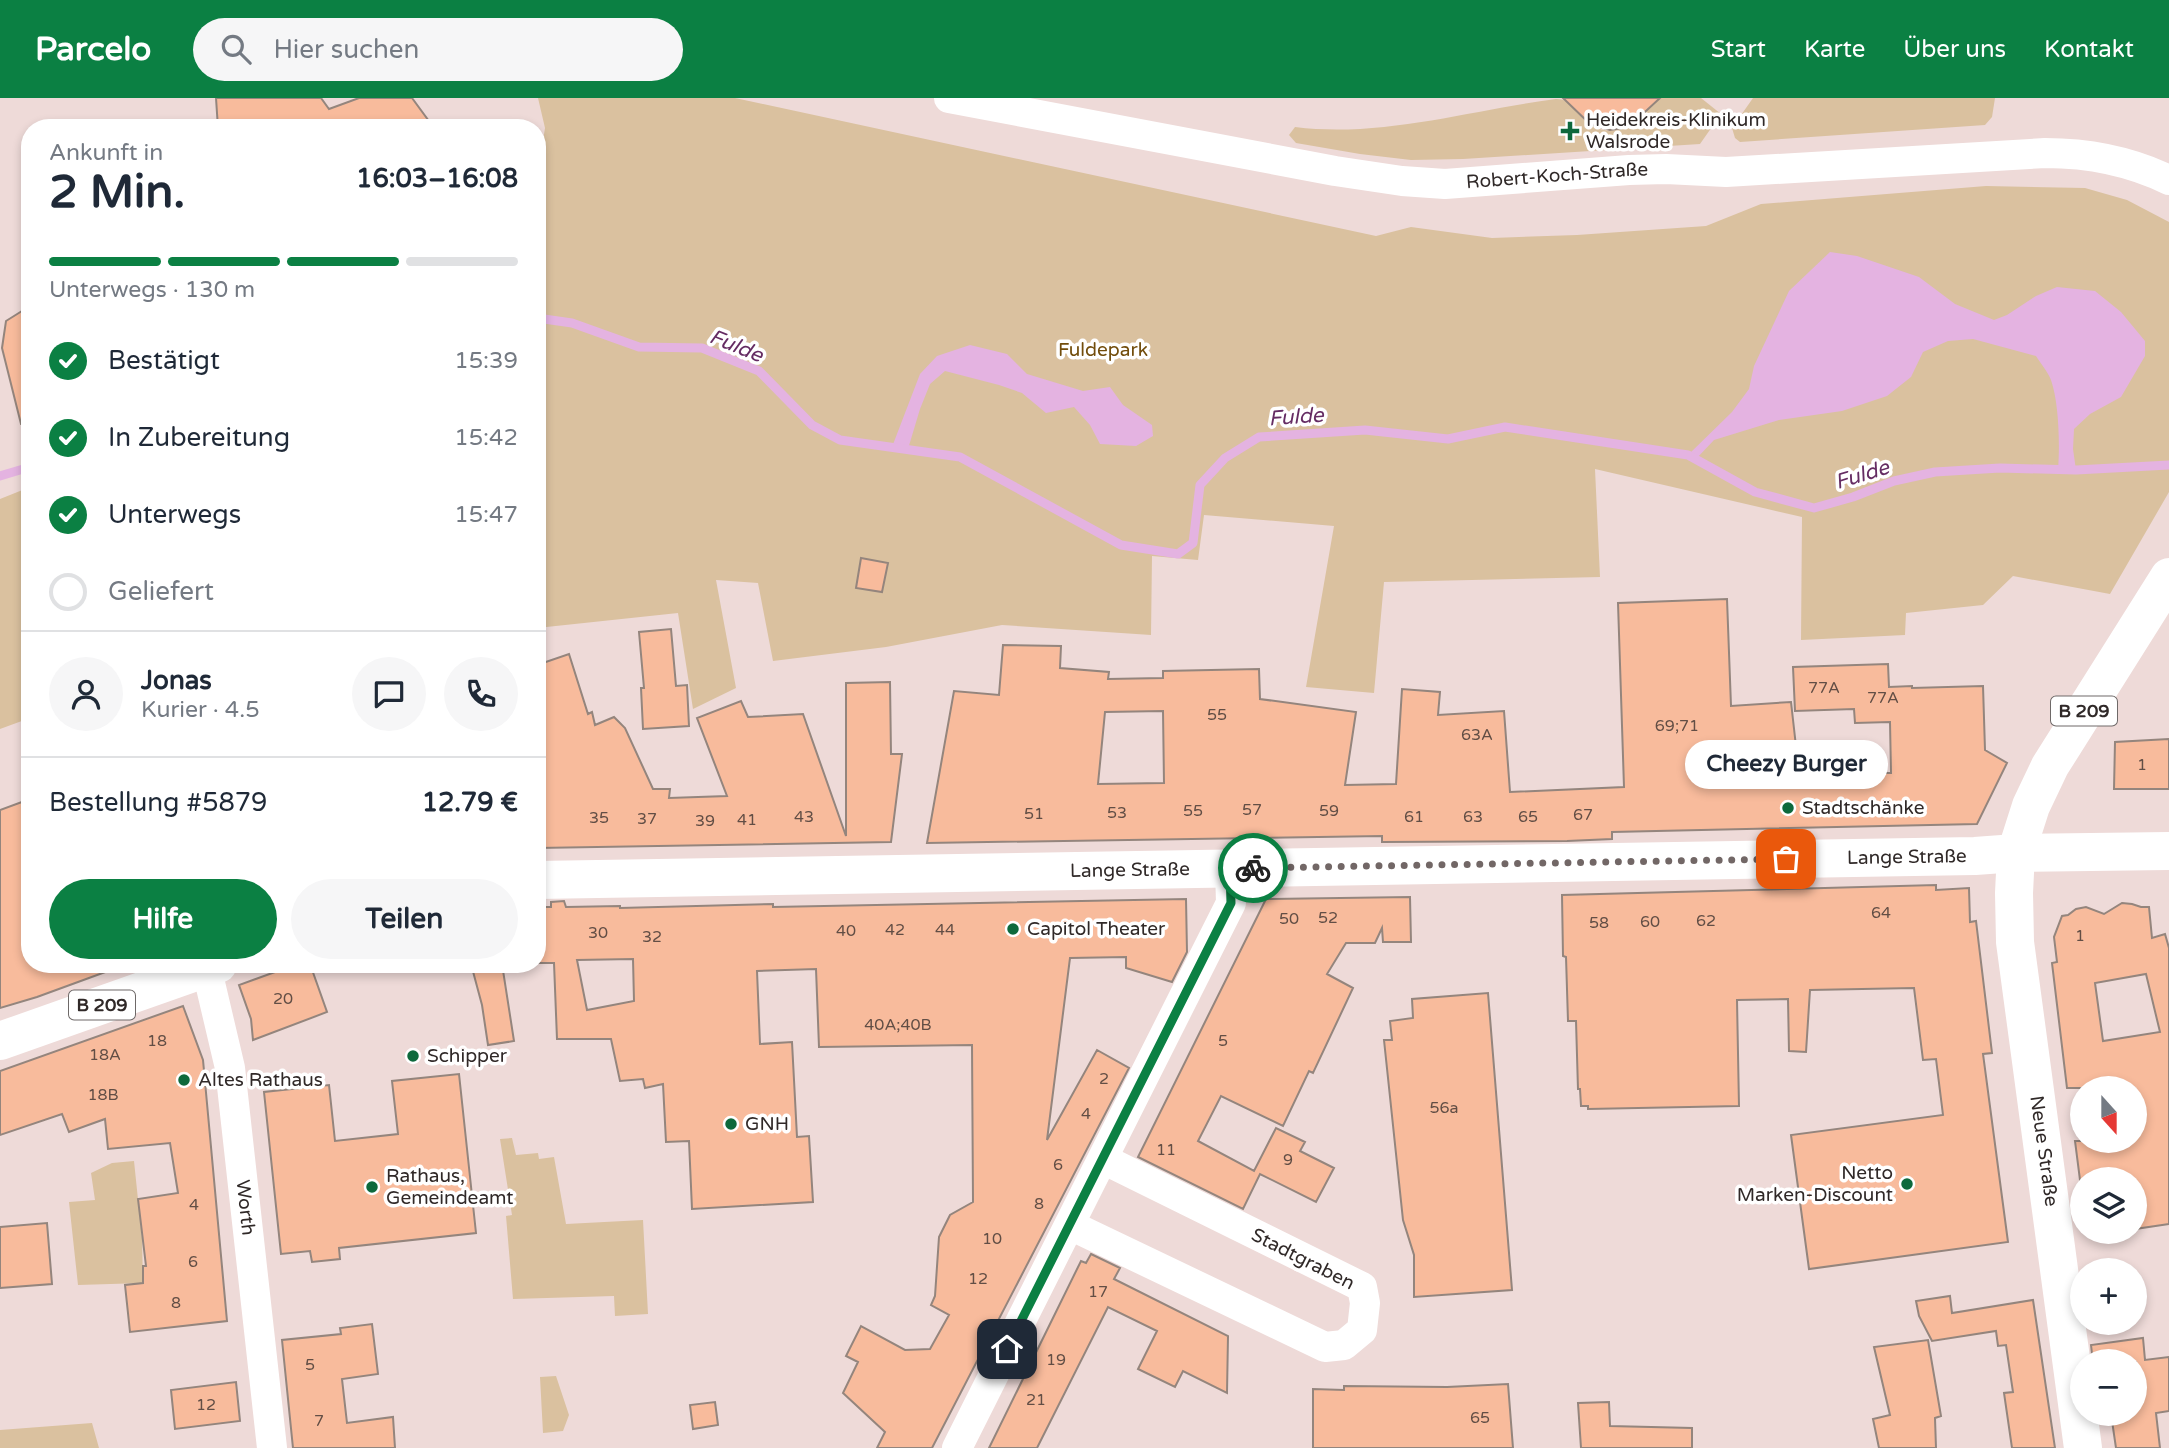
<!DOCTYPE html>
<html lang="de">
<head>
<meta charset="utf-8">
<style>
  body { margin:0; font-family:"Varela Round",sans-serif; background:#f6f6f7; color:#1f2937; height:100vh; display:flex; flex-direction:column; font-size:26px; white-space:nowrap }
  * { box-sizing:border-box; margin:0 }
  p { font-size:23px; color:#747a83 }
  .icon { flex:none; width:38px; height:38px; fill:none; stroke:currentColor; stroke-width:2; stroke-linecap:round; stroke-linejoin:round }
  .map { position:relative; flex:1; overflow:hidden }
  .details { position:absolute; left:21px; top:21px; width:525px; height:854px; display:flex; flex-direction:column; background:#fff; border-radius:28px; box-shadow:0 4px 10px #0003 }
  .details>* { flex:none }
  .needle { width:46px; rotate:159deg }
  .tools { position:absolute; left:2070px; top:978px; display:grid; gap:14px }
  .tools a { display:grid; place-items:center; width:77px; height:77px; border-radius:50%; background:#fff; box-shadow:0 4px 10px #0003; font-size:35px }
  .pin { position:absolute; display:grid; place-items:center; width:60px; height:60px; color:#fff; margin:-30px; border-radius:14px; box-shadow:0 4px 10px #0006 }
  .courier { position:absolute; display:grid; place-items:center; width:70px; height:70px; margin:-35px; border:5px solid #0b8043; border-radius:50%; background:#fff; color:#222; box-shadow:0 2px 9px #0007 }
  .bubble { position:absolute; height:49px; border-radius:24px; background:#fff; box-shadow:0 4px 10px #0003; font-size:23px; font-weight:700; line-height:49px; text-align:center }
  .overview em { font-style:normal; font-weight:700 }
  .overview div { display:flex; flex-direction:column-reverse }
  .overview { display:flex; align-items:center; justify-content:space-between; height:119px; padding:0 28px }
  h1 { font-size:46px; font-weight:700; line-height:52px }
  .bar { display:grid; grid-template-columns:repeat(4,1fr); gap:10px 7px; align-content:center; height:84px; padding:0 28px }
  .bar i { height:9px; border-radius:5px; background:#e0e1e3 }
  .bar .active { background:#0b8043 }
  .bar p { grid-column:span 4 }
  .line { display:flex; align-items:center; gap:18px; padding:0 28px; border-top:2px solid #e0e1e3 }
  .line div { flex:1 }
  .round { display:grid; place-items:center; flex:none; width:74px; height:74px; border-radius:37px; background:#f6f6f7 }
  ol { padding:0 28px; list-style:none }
  li { display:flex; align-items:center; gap:21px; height:77px }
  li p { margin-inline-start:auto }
  li .icon { padding:7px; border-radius:50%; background:#0b8043; color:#fff; stroke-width:4 }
  li:last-child { color:#747a83 }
  li i { width:38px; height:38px; border:4px solid #e0e1e3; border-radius:50% }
  .action { display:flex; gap:14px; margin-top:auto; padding:14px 28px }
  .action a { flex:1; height:80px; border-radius:42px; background:#0b8043; color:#fff; font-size:28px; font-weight:700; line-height:80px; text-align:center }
  .action a+a { background:#f6f6f7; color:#1f2937 }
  header { display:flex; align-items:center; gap:42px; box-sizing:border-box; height:98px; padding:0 35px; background:#0b8043; color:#fff }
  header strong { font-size:33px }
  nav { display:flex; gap:38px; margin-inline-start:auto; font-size:24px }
  .search { width:490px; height:63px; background:#f6f6f7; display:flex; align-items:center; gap:18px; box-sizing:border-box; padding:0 24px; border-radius:38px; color:#747a83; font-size:26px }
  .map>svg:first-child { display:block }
  .green { fill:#dac19f }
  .water { fill:#e4b3e1 }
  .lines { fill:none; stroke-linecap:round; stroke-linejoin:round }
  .stream { stroke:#e4b3e1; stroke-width:9 }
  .building { fill:#f8bb9c; stroke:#94857d; stroke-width:2; fill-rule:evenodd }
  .minor { stroke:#fff; stroke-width:30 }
  .tertiary { stroke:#fff; stroke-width:38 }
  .primary { stroke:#fff; stroke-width:38 }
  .done { stroke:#726766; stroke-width:7; stroke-dasharray:0 12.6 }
  .route { stroke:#0b8043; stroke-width:9 }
  .poi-dot { fill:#0d693c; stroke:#fff; stroke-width:2.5 }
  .labels { text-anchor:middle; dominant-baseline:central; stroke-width:7; stroke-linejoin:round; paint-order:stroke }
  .number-label { font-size:16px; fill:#624e45 }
  .shield { fill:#fff; stroke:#6e6968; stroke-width:2 }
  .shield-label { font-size:18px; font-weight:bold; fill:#302928 }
  .poi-label { font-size:19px; fill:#302928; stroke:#fff; text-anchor:start }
  .street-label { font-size:19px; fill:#302928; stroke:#fff }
  .park-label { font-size:19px; fill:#724d0c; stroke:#fff }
  .water-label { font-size:21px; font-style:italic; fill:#652c63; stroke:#fff }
</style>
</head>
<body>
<header>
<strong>Parcelo</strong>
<div class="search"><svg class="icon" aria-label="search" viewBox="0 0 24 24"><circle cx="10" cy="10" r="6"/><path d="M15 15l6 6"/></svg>Hier suchen</div>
<nav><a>Start</a><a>Karte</a><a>Über uns</a><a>Kontakt</a></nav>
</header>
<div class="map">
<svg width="2169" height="1350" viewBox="0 0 2169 1350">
  <rect width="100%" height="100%" fill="#eedad8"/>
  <!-- green -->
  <path class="green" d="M 538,0 L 735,0 L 1376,138 L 1411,129 L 1492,140 L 1577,137 L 1706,128 L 1761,106 L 1986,88 L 2085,90 L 2127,102 L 2169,124 L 2169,394 L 2110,496 L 2013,478 L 1983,507 L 1906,515 L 1905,537 L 1801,542 L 1802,419 L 1595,371 L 1600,479 L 1384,484 L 1374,595 L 1306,589 L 1334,428 L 1204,417 L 1198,462 L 1152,458 L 1151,537 L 1002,527 L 886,549 L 773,563 L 758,485 L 716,482 L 736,590 L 693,611 L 678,515 L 537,530 L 537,81 L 545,30 Z
    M 1650,0 L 1701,0 L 1721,16 L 1700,46 L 1463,61 L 1411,62 L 1360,56 L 1296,45 L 1289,37 L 1295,29 C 1382,40 1470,12 1556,1 C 1572,1 1576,15 1587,24 C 1613,44 1639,26 1650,0 Z
    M 1753,0 L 1995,0 L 1992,19 L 1985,27 L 1740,44 L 1735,40 L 1732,30 Z
    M 30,389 L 30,620 L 0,631 L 0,401 Z
    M 512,1040 L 516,1057 L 538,1055 L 539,1061 L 554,1059 L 566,1126 L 643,1122 L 648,1216 L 615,1218 L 614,1198 L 513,1201 L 506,1118 L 512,1117 L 500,1041 Z
    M 134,1063 L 142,1140 L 143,1185 L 78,1187 L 69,1104 L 95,1102 L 91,1075 L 112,1065 Z
    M 556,1278 L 569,1317 L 563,1333 L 543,1335 L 540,1279 Z
    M 92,1325 L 99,1350 L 0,1350 L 0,1332 Z"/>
  <!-- water -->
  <path class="water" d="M 1830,154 L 1857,158 L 1919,179 L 1955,206 L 1994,222 L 2007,217 L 2036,198 L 2057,189 L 2095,193 L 2121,214 L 2145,243 L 2145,258 L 2121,299 L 2090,316 L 2074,331 L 2073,351 L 2076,372 L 2058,372 C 2060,347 2059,305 2051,282 C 2048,274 2041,266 2036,258 L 1973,241 L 1948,243 L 1923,254 L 1911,279 L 1887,298 L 1842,313 L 1779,322 L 1714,342 L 1696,361 L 1688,357 L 1732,314 L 1749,291 L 1754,268 L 1789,193 Z
    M 970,247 L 1007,256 L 1027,276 L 1083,293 L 1110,289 L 1123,307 L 1152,327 L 1153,338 L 1136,348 L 1100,346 L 1090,327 L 1074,309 L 1046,315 L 1022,295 L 999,287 L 945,273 L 930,286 L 920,311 L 908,351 L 892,349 L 920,276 L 937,258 Z"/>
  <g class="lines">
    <!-- stream -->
    <path class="stream" d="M 537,220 L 572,225 L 639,249 L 702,250 L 759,273 L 812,327 L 840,342 L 960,359 L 1121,447 L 1178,456 L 1193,445 L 1200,387 L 1225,360 L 1259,339 L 1365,332 L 1448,341 L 1505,329 L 1688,357 L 1755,394 L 1814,410 L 1853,399 L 1894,383 L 1935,374 L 2000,370 L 2076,372 L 2169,367
      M 0,378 L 30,369"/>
  </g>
  <!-- building -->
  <path class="building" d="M 216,0 L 321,0 L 329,11 L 359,0 L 412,0 L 434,30 L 218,30 Z
    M 1563,0 L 1660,0 L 1632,26 L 1623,30 L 1610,32 L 1590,26 Z
    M 30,208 L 30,325 L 21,326 L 2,250 L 6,223 Z
    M 861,460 L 888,465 L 882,494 L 856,490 Z
    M 1727,501 L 1731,608 L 1791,604 L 1799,675 L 1891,675 L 1890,624 L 1855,625 L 1854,611 L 1795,613 L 1793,569 L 1888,566 L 1889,589 L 1912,588 L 1912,590 L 1983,588 L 1985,652 L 2007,665 L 1977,726 L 1612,734 L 1612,741 L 1567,743 L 1382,744 L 1382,738 L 927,745 L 954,593 L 999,597 L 1003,547 L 1061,548 L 1060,570 L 1109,574 L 1108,581 L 1163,580 L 1163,573 L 1259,571 L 1260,601 L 1356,614 L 1345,687 L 1396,686 L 1402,591 L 1440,594 L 1438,617 L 1504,613 L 1510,694 L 1624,689 L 1618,505 ZM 1163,613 L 1164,685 L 1098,686 L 1105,614 Z
    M 671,531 L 676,588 L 687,587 L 689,628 L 643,631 L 641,590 L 644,590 L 639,534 Z
    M 569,556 L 588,616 L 592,614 L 595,627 L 614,619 L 625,630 L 653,691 L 670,691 L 669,700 L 727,698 L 697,620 L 741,603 L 748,619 L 803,616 L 846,738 L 846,585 L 890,584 L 891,656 L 902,656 L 891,744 L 537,750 L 537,567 Z
    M 2169,641 L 2169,691 L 2114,691 L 2115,644 Z
    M 30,701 L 30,866 L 119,866 L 119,869 L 37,899 L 0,910 L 0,712 Z
    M 1936,787 L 1936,792 L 1969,790 L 1970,824 L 1976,823 L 1992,955 L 1983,956 L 2008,1144 L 1809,1171 L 1791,1037 L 1943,1017 L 1936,961 L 1923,962 L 1914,890 L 1810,892 L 1806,954 L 1789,953 L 1788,901 L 1737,902 L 1739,1008 L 1588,1011 L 1588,1008 L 1581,1008 L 1580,991 L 1578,991 L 1576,923 L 1568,923 L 1566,859 L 1563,858 L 1562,797 Z
    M 1410,799 L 1411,844 L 1383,844 L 1382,830 L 1375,845 L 1346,845 L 1327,876 L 1353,890 L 1313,975 L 1309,973 L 1283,1028 L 1221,998 L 1198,1043 L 1254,1073 L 1276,1030 L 1305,1044 L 1300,1053 L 1334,1070 L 1316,1104 L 1260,1076 L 1243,1111 L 1138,1059 L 1266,801 Z
    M 1186,801 L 1187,854 L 1172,884 L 1126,870 L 1126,859 L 1070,860 L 1047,1042 L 1097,952 L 1129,970 L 932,1350 L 877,1350 L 885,1334 L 843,1295 L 858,1264 L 846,1258 L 861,1228 L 905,1252 L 930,1251 L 949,1217 L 931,1207 L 935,1198 L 939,1139 L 950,1117 L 973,1104 L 972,947 L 819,949 L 816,871 L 757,873 L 760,946 L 792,944 L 797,1039 L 809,1038 L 813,1104 L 692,1111 L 689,1043 L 666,1044 L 663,986 L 645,990 L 643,981 L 620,983 L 611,941 L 557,941 L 554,865 L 537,865 L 537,809 L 551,809 L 551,804 L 564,803 L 566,809 L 620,808 L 620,810 L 773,806 L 773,809 ZM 633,861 L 634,903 L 587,912 L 577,862 Z
    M 2122,805 L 2132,806 L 2141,809 L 2149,809 L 2152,840 L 2165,836 L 2169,850 L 2169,1126 L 2135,1131 L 2135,1082 L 2080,1082 L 2075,1043 L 2135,1043 L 2135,990 L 2067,990 L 2052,865 L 2057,864 L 2054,839 L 2062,818 L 2068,817 L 2076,811 L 2086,809 L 2104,816 ZM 2146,876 L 2160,934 L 2103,943 L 2095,885 Z
    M 297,866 L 310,866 L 327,914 L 253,942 L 251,921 L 239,887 Z
    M 471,866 L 502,866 L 514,943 L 488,947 L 482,907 Z
    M 1488,895 L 1512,1192 L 1414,1199 L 1414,1157 L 1403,1122 L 1384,942 L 1392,942 L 1390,923 L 1413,920 L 1412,901 Z
    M 183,908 L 203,962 L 227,1223 L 130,1234 L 125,1187 L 143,1185 L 143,1168 L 146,1168 L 138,1101 L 178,1095 L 170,1045 L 108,1051 L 105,1021 L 69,1034 L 62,1016 L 0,1037 L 0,973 Z
    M 459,976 L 476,1135 L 339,1150 L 340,1161 L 312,1164 L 310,1153 L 281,1156 L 264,994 L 329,987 L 335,1043 L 398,1036 L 392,983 Z
    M 47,1125 L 52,1186 L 0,1190 L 0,1129 Z
    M 1091,1156 L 1120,1170 L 1114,1181 L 1228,1238 L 1227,1295 L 1183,1273 L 1175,1289 L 1138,1271 L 1157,1233 L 1108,1209 L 1037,1350 L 989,1350 L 1081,1163 L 1086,1165 Z
    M 1950,1198 L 1952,1215 L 2033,1202 L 2055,1350 L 2012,1350 L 2004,1295 L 2013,1294 L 2006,1247 L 1998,1248 L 1996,1233 L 1932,1243 L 1919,1218 L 1916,1203 Z
    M 372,1226 L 378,1276 L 342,1281 L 347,1325 L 393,1319 L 395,1350 L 293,1350 L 282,1242 L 341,1236 L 340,1230 Z
    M 2143,1240 L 2145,1262 L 2169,1259 L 2169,1313 L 2156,1315 L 2160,1350 L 2116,1350 L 2111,1316 L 2135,1316 L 2136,1264 L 2093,1264 L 2091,1247 Z
    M 1928,1242 L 1941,1318 L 1935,1320 L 1936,1350 L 1879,1350 L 1873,1321 L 1890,1317 L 1874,1249 Z
    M 236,1284 L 240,1323 L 175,1331 L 171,1292 Z
    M 1508,1286 L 1513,1350 L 1313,1350 L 1313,1291 L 1344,1292 L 1344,1288 L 1447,1289 Z
    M 715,1304 L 718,1327 L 693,1331 L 690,1307 Z
    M 1609,1304 L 1610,1328 L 1692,1330 L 1692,1350 L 1581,1350 L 1578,1305 Z"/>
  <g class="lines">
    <!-- minor -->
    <g class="minor">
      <path id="s1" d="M 949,0 L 1335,73 L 1402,83 L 1445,86 L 1629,72 L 1666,71 L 1726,74 L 2045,55 C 2088,55 2130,63 2169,82"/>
      <path id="s2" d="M 204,871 L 210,885 L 230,970 L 272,1350"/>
      <path d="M 1070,1127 L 1325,1249 L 1344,1247 L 1362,1232 L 1365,1205 L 1362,1189 L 1103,1061"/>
      <path d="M 957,1350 L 1231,805 L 1230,771"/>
    </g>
    <!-- tertiary -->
    <path class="tertiary" d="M 2016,755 L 2169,753"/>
    <!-- primary -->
    <g class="primary">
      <path id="s3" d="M 537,782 L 1975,758 L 2016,755"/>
      <path d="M 0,943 L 218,866"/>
      <path d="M 2083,1350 L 2015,844 L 2014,795 L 2016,755 L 2031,708 L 2050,668 L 2169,479"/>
    </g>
  </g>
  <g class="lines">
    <!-- done -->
    <path class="done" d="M 1253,770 L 1786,761"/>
    <!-- route -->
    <path class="route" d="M 1007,1251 L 1231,805 L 1230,771 L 1253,770"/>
  </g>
  <!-- markers -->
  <g class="poi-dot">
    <path d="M1566.5 22.5h7v7h7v7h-7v7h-7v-7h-7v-7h7z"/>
    <circle cx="1788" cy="710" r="7"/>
    <circle cx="1013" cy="831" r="7"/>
    <circle cx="413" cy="958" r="7"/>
    <circle cx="184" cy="982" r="7"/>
    <circle cx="731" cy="1026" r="7"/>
    <circle cx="1907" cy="1086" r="7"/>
    <circle cx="372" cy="1089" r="7"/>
  </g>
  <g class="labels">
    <!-- number labels -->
    <g class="number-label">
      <text x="1824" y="590">77A</text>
      <text x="1883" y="600">77A</text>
      <text x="1217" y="617">55</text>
      <text x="1677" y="628">69;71</text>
      <text x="1477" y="637">63A</text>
      <text x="2142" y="667">1</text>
      <text x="1252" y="712">57</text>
      <text x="1193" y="713">55</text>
      <text x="1329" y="713">59</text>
      <text x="1117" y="715">53</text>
      <text x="1034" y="716">51</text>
      <text x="1583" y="717">67</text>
      <text x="804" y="719">43</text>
      <text x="1414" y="719">61</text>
      <text x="1473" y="719">63</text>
      <text x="1528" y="719">65</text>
      <text x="599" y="720">35</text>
      <text x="647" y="721">37</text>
      <text x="747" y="722">41</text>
      <text x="705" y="723">39</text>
      <text x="1881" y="815">64</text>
      <text x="1328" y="820">52</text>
      <text x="1289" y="821">50</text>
      <text x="1706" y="823">62</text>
      <text x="1650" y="824">60</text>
      <text x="1599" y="825">58</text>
      <text x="895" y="832">42</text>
      <text x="945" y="832">44</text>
      <text x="846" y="833">40</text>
      <text x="598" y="835">30</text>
      <text x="2080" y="838">1</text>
      <text x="652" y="839">32</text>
      <text x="283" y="901">20</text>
      <text x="898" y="927">40A;40B</text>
      <text x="157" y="943">18</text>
      <text x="1223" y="943">5</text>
      <text x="105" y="957">18A</text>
      <text x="1104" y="981">2</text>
      <text x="103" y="997">18B</text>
      <text x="1444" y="1010">56a</text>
      <text x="1086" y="1016">4</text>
      <text x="1166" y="1052">11</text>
      <text x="1288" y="1062">9</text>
      <text x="1058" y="1067">6</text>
      <text x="1039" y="1106">8</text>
      <text x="194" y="1107">4</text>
      <text x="992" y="1141">10</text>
      <text x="193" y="1164">6</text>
      <text x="978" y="1181">12</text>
      <text x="1098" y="1194">17</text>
      <text x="176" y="1205">8</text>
      <text x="1056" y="1262">19</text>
      <text x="310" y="1267">5</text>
      <text x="1036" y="1302">21</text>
      <text x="206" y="1307">12</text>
      <text x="1480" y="1320">65</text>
      <text x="319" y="1323">7</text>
    </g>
    <!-- shield labels -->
    <g class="shield">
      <rect x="2051" y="598.5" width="66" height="29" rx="5"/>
      <rect x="69" y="892.5" width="66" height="29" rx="5"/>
    </g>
    <g class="shield-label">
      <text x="2084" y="613">B 209</text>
      <text x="102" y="907">B 209</text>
    </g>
    <!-- poi labels -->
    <g class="poi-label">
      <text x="1586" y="22">Heidekreis-Klinikum<tspan x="1586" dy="22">Walsrode</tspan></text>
      <text x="1802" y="710">Stadtschänke</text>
      <text x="1027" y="831">Capitol Theater</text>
      <text x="427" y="958">Schipper</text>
      <text x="198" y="982">Altes Rathaus</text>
      <text x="745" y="1026">GNH</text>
      <text x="1893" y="1075" text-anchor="end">Netto<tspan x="1893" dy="22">Marken-Discount</tspan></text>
      <text x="386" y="1078">Rathaus,<tspan x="386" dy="22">Gemeindeamt</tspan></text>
    </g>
    <!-- street labels -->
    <g class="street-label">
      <text stroke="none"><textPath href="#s1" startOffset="616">Robert-Koch-Straße</textPath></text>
      <text stroke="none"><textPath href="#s3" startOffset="1370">Lange Straße</textPath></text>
      <text stroke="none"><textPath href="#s3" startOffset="593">Lange Straße</textPath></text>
      <text transform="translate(2044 1053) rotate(82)">Neue Straße</text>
      <text stroke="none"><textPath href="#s2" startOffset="243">Worth</textPath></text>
      <text transform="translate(1303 1161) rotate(27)">Stadtgraben</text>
    </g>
    <!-- park labels -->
    <g class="park-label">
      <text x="1103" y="252">Fuldepark</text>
    </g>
    <!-- water labels -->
    <g class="water-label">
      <text transform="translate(736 248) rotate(22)">Fulde</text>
      <text transform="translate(1296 319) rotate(-4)">Fulde</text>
      <text transform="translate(1862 377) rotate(-17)">Fulde</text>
    </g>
  </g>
</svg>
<div class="tools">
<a><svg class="needle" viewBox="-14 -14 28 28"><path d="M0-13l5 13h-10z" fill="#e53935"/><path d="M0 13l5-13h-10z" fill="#747a83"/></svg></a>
<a><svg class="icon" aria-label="layers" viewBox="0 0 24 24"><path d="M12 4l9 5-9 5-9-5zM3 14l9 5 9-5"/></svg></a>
<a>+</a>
<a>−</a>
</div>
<div class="pin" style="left:1786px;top:761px;background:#ea580c"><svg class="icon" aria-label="bag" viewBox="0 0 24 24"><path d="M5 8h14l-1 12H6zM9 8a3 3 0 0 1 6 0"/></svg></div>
<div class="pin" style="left:1007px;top:1251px;background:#1f2937"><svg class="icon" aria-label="home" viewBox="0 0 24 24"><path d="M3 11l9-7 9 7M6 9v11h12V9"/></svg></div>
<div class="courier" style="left:1253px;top:770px"><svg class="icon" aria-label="bike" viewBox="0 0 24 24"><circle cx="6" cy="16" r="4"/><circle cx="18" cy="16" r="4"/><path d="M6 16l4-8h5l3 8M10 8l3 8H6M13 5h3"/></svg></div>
<div class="bubble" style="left:1685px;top:642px;width:203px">Cheezy Burger</div>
<section class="details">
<div class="overview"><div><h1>2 Min.</h1><p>Ankunft in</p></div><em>16:03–16:08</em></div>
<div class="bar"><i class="active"></i><i class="active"></i><i class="active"></i><i></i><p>Unterwegs · 130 m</p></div>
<ol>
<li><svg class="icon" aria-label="check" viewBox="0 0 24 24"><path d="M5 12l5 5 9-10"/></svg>Bestätigt<p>15:39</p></li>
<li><svg class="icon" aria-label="check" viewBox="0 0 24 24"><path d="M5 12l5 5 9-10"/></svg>In Zubereitung<p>15:42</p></li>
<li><svg class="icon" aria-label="check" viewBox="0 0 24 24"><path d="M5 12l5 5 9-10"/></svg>Unterwegs<p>15:47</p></li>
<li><i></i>Geliefert</li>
</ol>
<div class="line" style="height:126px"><a class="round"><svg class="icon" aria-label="person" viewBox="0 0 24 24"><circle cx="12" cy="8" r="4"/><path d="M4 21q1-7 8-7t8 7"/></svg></a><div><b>Jonas</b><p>Kurier · 4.5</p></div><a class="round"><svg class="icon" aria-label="chat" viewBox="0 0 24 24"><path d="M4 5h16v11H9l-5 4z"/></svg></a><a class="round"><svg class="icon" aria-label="phone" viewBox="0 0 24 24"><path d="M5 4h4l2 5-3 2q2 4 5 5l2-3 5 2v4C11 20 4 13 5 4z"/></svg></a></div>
<div class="line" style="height:91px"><div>Bestellung #5879</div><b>12.79 €</b></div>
<div class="action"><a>Hilfe</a><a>Teilen</a></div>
</section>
</div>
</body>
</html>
